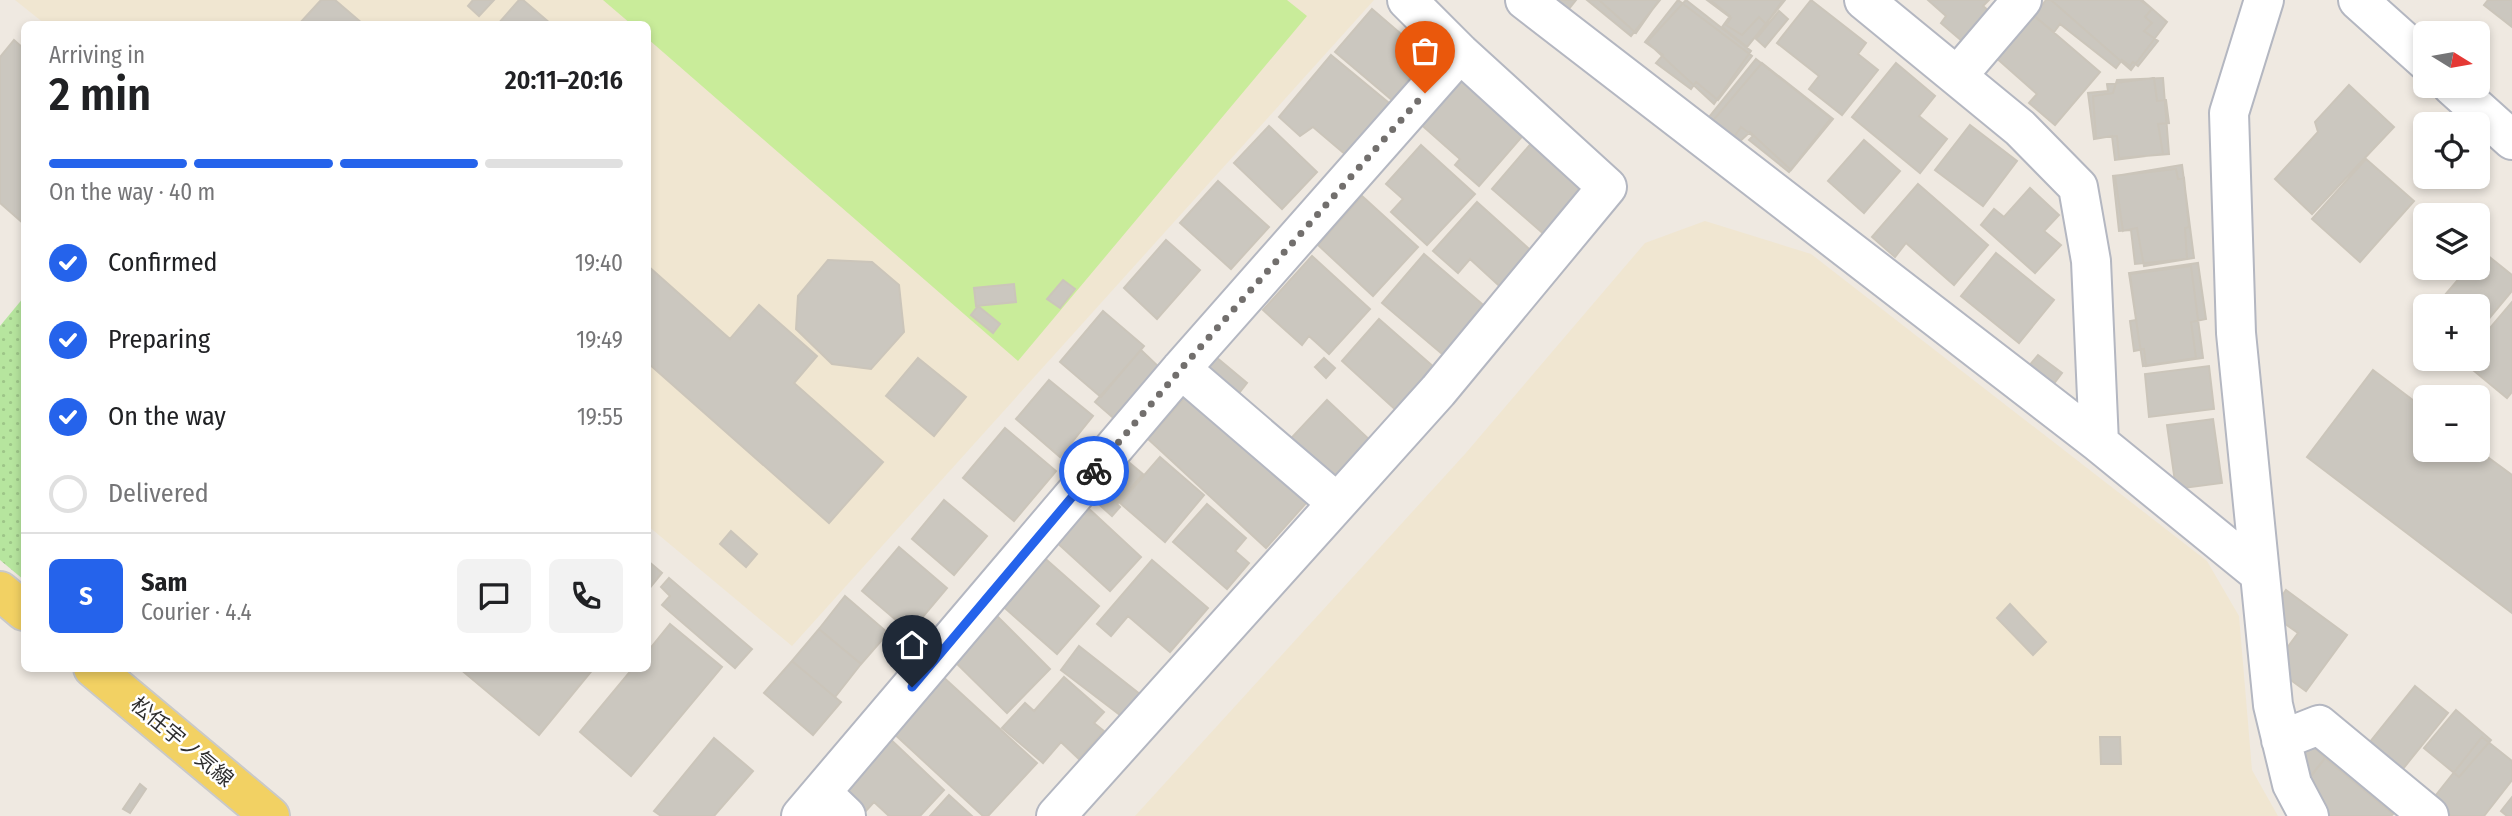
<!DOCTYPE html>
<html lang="en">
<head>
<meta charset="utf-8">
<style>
  body { margin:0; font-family:"Fira Sans Condensed","Noto Sans JP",sans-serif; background:#f2f2f2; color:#202124; height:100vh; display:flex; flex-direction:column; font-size:26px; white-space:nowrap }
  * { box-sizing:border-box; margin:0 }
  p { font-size:23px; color:#757577 }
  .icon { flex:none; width:38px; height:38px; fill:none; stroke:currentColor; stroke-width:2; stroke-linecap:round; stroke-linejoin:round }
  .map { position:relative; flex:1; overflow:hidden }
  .panel { position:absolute; left:21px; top:21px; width:630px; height:651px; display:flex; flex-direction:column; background:#fff; border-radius:10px; box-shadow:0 4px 10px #0003 }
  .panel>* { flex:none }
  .needle { width:46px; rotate:101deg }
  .buttons { position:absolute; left:2413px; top:21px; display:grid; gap:14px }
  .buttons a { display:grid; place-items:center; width:77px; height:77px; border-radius:10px; background:#fff; box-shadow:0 4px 10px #0003; font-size:35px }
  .pin { position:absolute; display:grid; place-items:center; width:60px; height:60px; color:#fff; margin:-72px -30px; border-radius:50% 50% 50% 0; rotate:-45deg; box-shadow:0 0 7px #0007 }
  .pin .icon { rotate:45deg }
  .courier { position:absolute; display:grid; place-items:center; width:70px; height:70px; margin:-35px; border:5px solid #2563eb; border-radius:50%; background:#fff; color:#222; box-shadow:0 2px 9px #0007 }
  .head em { font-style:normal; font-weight:600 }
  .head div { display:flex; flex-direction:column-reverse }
  .head { display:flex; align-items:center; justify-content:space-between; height:119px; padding:0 28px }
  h1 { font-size:46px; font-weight:600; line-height:52px }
  .bar { display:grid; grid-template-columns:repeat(4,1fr); gap:10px 7px; align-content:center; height:84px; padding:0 28px }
  .bar i { height:9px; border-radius:5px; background:#e0e0e0 }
  .bar .on { background:#2563eb }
  .bar p { grid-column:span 4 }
  .line { display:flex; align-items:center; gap:18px; padding:0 28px; border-top:2px solid #e0e0e0 }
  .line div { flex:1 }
  .round { display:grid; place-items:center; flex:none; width:74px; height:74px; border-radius:10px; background:#f2f2f2 }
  ol { padding:0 28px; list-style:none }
  li { display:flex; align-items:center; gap:21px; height:77px }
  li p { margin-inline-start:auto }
  li .icon { padding:7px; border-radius:50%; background:#2563eb; color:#fff; stroke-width:4 }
  li:last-child { color:#757577 }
  li i { width:38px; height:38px; border:4px solid #e0e0e0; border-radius:50% }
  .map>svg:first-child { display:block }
  .education { fill:#f0e6d1 }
  .park { fill:url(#park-dots) }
  .pitch { fill:#c9ec9a }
  .building { fill:#cbc7bf; stroke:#cbc5ba; stroke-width:2 }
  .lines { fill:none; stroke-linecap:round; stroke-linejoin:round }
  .minor-casing { stroke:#b4b7c1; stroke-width:42 }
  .major-casing { stroke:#c9c9c9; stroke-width:42 }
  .minor { stroke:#fff; stroke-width:38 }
  .major { stroke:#f2d163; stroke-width:38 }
  .done { stroke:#726f6d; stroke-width:7; stroke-dasharray:0 12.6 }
  .route { stroke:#2563eb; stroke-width:9 }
  .labels { text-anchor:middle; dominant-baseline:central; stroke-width:5; stroke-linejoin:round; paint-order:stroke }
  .street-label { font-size:21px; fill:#2e2e2e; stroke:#fff }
</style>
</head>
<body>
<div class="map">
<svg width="2512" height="816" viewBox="0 0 2512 816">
  <defs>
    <pattern id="park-dots" width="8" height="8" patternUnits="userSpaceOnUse" patternTransform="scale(1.75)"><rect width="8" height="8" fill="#b6e59e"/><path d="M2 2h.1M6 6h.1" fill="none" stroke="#9dc588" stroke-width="1.8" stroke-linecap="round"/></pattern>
  </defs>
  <rect width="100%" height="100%" fill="#efe9e1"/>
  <!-- education -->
  <path class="education" d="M 15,0 L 1374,0 L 792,646 L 648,526 L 648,24 L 45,24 Z
    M 1705,221 L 1811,254 L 2207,561 L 2239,616 L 2252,770 L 2278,816 L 1135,816 L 1465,454 L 1645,243 Z"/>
  <!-- park -->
  <path class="park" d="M 24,297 L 24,580 L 0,560 L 0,326 Z"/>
  <!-- pitch -->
  <path class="pitch" d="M 603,0 L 1287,0 L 1307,16 L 1018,361 L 648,39 L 648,24 L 631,24 Z"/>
  <!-- building -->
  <path class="building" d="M 321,0 L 335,0 L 363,24 L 299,24 Z
    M 473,0 L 494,0 L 479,16 L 468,6 Z
    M 519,0 L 523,0 L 551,24 L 498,24 Z
    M 1556,0 L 1576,0 L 1568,10 Z
    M 1587,0 L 1660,0 L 1631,36 Z
    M 1599,0 L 1659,0 L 1636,33 Z
    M 1678,0 L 1752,56 L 1718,100 L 1696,82 L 1691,89 L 1656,63 L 1663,55 L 1645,42 Z
    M 1686,0 L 1751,51 L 1714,104 L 1647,42 Z
    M 1707,0 L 1783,0 L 1766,24 L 1759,17 L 1742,35 L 1726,25 L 1731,18 Z
    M 1710,0 L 1785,0 L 1747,47 L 1722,27 L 1730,16 Z
    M 1811,0 L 1866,43 L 1858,54 L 1878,70 L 1842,115 L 1809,89 L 1819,76 L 1777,43 Z
    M 1928,0 L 1989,0 L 1983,6 L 1989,11 L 1962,41 L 1941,23 L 1946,16 Z
    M 2046,0 L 2140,0 L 2152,9 L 2145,17 L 2152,23 L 2144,31 L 2158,41 L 2138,66 L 2133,62 L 2130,66 L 2122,60 L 2116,68 L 2060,24 L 2054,32 L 2034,16 Z
    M 2051,0 L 2142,0 L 2167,22 L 2131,70 Z
    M 2488,0 L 2512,0 L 2512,27 L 2484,5 Z
    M 1372,9 L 1428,57 L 1392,100 L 1335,52 Z
    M 1779,11 L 1788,19 L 1765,47 L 1756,39 Z
    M 2031,13 L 2100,72 L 2055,125 L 2029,103 L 2037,94 L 1994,56 Z
    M 14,40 L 24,49 L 24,224 L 0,203 L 0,57 Z
    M 1331,55 L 1395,108 L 1352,160 L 1313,127 L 1300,136 L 1279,117 Z
    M 1756,59 L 1831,118 L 1789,172 L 1749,140 L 1753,136 L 1741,127 L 1734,137 L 1709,117 Z
    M 1762,63 L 1833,119 L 1791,170 L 1750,132 L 1737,144 L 1710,124 Z
    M 1896,63 L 1935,96 L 1919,116 L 1947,139 L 1920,173 L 1852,117 Z
    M 1466,66 L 1532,125 L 1479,186 L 1455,165 L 1460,159 L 1417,121 Z
    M 2154,78 L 2157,101 L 2166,100 L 2169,123 L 2158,124 L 2163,154 L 2115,160 L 2112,136 L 2094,139 L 2088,93 L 2108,91 L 2107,84 Z
    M 2163,78 L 2169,154 L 2119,158 L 2117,136 L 2096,138 L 2093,96 L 2113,93 L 2117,80 Z
    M 2349,85 L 2394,127 L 2312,214 L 2275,179 L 2318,132 L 2315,122 Z
    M 1970,125 L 2017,161 L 1983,206 L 1935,170 Z
    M 1269,126 L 1317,172 L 1282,209 L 1234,163 Z
    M 1534,140 L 1587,186 L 1545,235 L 1492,189 Z
    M 1864,140 L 1900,171 L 1864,213 L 1828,181 Z
    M 1421,145 L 1475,194 L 1427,245 L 1391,212 L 1403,199 L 1386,184 Z
    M 2366,159 L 2414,201 L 2360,262 L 2312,219 Z
    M 2182,165 L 2194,258 L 2144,266 L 2137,228 L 2123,231 L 2115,176 Z
    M 2176,169 L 2178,179 L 2184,178 L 2189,227 L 2185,228 L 2187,259 L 2135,264 L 2131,230 L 2119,231 L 2113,176 Z
    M 1218,181 L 1269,227 L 1231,269 L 1180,223 Z
    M 1918,184 L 1988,245 L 1954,285 L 1906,243 L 1895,257 L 1872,237 Z
    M 2030,188 L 2059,215 L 2044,231 L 2061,245 L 2035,273 L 1981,225 L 1994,209 L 2004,217 Z
    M 1362,196 L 1418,247 L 1373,296 L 1318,245 Z
    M 1477,202 L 1538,257 L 1506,292 L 1470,259 L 1458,273 L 1433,251 Z
    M 1166,240 L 1200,270 L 1157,319 L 1124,288 Z
    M 2482,251 L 2512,275 L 2512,291 L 2482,327 L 2478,323 L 2478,306 L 2458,306 L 2445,295 L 2468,268 L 2478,268 L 2478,256 Z
    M 1996,253 L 2054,300 L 2019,343 L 1961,296 Z
    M 1424,254 L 1488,309 L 1447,358 L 1382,303 Z
    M 1312,256 L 1370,309 L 1329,354 L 1309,336 L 1302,345 L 1263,310 Z
    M 828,260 L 872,262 L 899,285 L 904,332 L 871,369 L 832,364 L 796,329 L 798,296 Z
    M 2198,263 L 2206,319 L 2191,322 L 2196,358 L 2143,366 L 2129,273 Z
    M 648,266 L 730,339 L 759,305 L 817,356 L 794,383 L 883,462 L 829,523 L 648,363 Z
    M 2191,266 L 2203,358 L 2146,366 L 2144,349 L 2134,351 L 2130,321 L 2136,320 L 2130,274 Z
    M 1063,280 L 1075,289 L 1060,308 L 1047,299 Z
    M 1014,284 L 1016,302 L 976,306 L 974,288 Z
    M 2512,302 L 2512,392 L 2507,398 L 2462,361 L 2464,359 L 2478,359 L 2478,342 Z
    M 978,306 L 1000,324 L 993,333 L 971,315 Z
    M 1103,311 L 1144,346 L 1101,397 L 1060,362 Z
    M 1379,319 L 1435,368 L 1397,411 L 1342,361 Z
    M 1141,350 L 1162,370 L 1117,421 L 1095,402 Z
    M 2038,355 L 2062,373 L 2049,390 L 2024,372 Z
    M 1216,357 L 1247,383 L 1232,402 L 1200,376 Z
    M 918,358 L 966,397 L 934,436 L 886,396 Z
    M 1324,358 L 1335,368 L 1326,378 L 1315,367 Z
    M 2209,366 L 2214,409 L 2149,417 L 2145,374 Z
    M 2373,370 L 2426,410 L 2426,450 L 2478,450 L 2512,475 L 2512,613 L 2307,457 Z
    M 1049,380 L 1093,416 L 1060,457 L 1016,419 Z
    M 1187,395 L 1307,502 L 1266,548 L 1148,439 Z
    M 1327,400 L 1373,443 L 1329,490 L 1283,447 Z
    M 2213,419 L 2222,483 L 2176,489 L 2167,425 Z
    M 1005,428 L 1056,471 L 1014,521 L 963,478 Z
    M 1119,454 L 1143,474 L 1117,504 L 1120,507 L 1112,516 L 1085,492 Z
    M 1160,457 L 1204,495 L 1165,542 L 1120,503 Z
    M 944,500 L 987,536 L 954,575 L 912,539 Z
    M 1207,504 L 1246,538 L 1235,551 L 1249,563 L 1227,589 L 1173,542 Z
    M 1086,506 L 1141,557 L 1110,591 L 1054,540 Z
    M 731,531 L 757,554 L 746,567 L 720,544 Z
    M 899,547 L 947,588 L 910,632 L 862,591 Z
    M 1040,554 L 1099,606 L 1057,654 L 998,602 Z
    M 1152,560 L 1208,608 L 1170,652 L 1128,616 L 1111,636 L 1097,624 Z
    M 648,561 L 662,573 L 649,589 L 648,587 Z
    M 669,578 L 752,649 L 735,668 L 662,605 L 670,596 L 661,587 Z
    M 2286,590 L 2347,635 L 2306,691 L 2273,667 L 2298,633 L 2270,613 Z
    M 845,596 L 888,633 L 861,664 L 819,629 Z
    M 2010,604 L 2046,642 L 2033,655 L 1997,618 Z
    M 994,613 L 1050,669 L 1007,713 L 950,657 Z
    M 670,624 L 722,667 L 631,776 L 580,732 L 633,668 L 648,668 L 648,651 Z
    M 819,629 L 861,664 L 835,697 L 792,661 Z
    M 1079,646 L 1141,695 L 1124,718 L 1061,670 Z
    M 792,661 L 841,702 L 813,735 L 764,693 Z
    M 459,668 L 594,668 L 539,735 Z
    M 941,675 L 1037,763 L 988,816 L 983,816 L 891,731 Z
    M 1064,677 L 1104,712 L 1094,723 L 1104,731 L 1079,759 L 1061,742 L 1043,763 L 1002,728 L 1025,703 L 1034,711 Z
    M 2415,686 L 2448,713 L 2398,775 L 2365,748 Z
    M 2456,710 L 2491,740 L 2459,777 L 2424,748 Z
    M 887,736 L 944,790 L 920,816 L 889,816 L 874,802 L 864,813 L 839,788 Z
    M 2100,737 L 2120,737 L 2121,764 L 2101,764 Z
    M 2482,737 L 2512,761 L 2512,780 L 2484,816 L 2451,816 L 2432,800 Z
    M 714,738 L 753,771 L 714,816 L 661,816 L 654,811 Z
    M 2308,741 L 2325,758 L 2306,782 L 2287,751 Z
    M 2325,758 L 2393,814 L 2391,816 L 2324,816 L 2306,783 Z
    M 140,784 L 146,789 L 130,813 L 123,809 Z
    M 949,795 L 972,816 L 930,816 Z
    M 2512,797 L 2512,816 L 2507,816 L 2501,811 Z"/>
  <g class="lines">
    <defs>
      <path id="minor" d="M 1525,0 L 2099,443
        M 1864,0 L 2020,128 L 2078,187 L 2091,261 L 2099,443 L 2260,574
        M 2264,0 L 2229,113 L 2236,333 L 2273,705 L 2292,784 L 2309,816
        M 2358,0 L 2426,61
        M 1958,75 L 2022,0
        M 2452,86 L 2512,140
        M 1181,369 L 1337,503
        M 2281,740 L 2319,725 L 2429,816
        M 822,793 L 846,816
        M 801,816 L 1181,369 L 1460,53
        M 1056,816 L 1438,391 L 1607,187 L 1460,53 L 1407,0"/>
      <path id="major" d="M 0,591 L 24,611
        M 93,668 L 270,816"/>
    </defs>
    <!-- minor casing -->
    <use href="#minor" class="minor-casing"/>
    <!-- major casing -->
    <use href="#major" class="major-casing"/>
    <!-- minor -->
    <use href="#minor" class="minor"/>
    <!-- major -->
    <use href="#major" class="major"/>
  </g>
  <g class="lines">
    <!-- done -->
    <path class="done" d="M 1094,471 L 1181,369 L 1425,93"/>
    <!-- route -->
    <path class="route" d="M 912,687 L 1094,471"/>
  </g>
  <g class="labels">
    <!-- street labels -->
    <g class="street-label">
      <text transform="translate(182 742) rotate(40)">松任宇ノ気線</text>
    </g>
  </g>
</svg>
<div class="buttons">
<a><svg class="needle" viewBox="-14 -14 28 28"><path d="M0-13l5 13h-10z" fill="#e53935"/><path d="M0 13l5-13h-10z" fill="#757577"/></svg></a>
<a><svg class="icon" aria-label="locate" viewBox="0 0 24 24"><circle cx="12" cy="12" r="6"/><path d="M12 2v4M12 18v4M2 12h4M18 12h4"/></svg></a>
<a><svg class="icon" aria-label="layers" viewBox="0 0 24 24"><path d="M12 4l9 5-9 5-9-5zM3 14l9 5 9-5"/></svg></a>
<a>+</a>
<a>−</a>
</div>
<div class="pin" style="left:1425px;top:93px;background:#ea580c"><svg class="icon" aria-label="bag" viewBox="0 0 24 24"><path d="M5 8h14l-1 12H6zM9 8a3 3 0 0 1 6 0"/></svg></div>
<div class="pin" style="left:912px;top:687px;background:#1f2937"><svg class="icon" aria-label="home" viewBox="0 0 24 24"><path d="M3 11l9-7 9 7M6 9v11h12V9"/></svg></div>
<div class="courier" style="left:1094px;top:471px"><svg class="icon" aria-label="bike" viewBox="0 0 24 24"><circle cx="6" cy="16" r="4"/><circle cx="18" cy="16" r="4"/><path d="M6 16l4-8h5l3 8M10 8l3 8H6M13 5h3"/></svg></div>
<section class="panel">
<div class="head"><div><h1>2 min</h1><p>Arriving in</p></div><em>20:11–20:16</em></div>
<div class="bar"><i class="on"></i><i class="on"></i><i class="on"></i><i></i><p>On the way · 40 m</p></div>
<ol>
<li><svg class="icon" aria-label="check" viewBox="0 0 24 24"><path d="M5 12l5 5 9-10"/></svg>Confirmed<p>19:40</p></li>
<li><svg class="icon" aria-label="check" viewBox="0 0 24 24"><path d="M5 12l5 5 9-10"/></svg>Preparing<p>19:49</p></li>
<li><svg class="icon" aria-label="check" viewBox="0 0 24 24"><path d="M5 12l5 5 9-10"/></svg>On the way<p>19:55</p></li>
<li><i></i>Delivered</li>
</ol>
<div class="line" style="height:126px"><b class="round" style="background:#2563eb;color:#fff">S</b><div><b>Sam</b><p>Courier · 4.4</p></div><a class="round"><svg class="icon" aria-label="chat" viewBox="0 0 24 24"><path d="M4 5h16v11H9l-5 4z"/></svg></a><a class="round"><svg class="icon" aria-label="phone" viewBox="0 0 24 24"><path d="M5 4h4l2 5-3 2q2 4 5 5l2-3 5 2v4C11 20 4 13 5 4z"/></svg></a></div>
</section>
</div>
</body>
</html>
